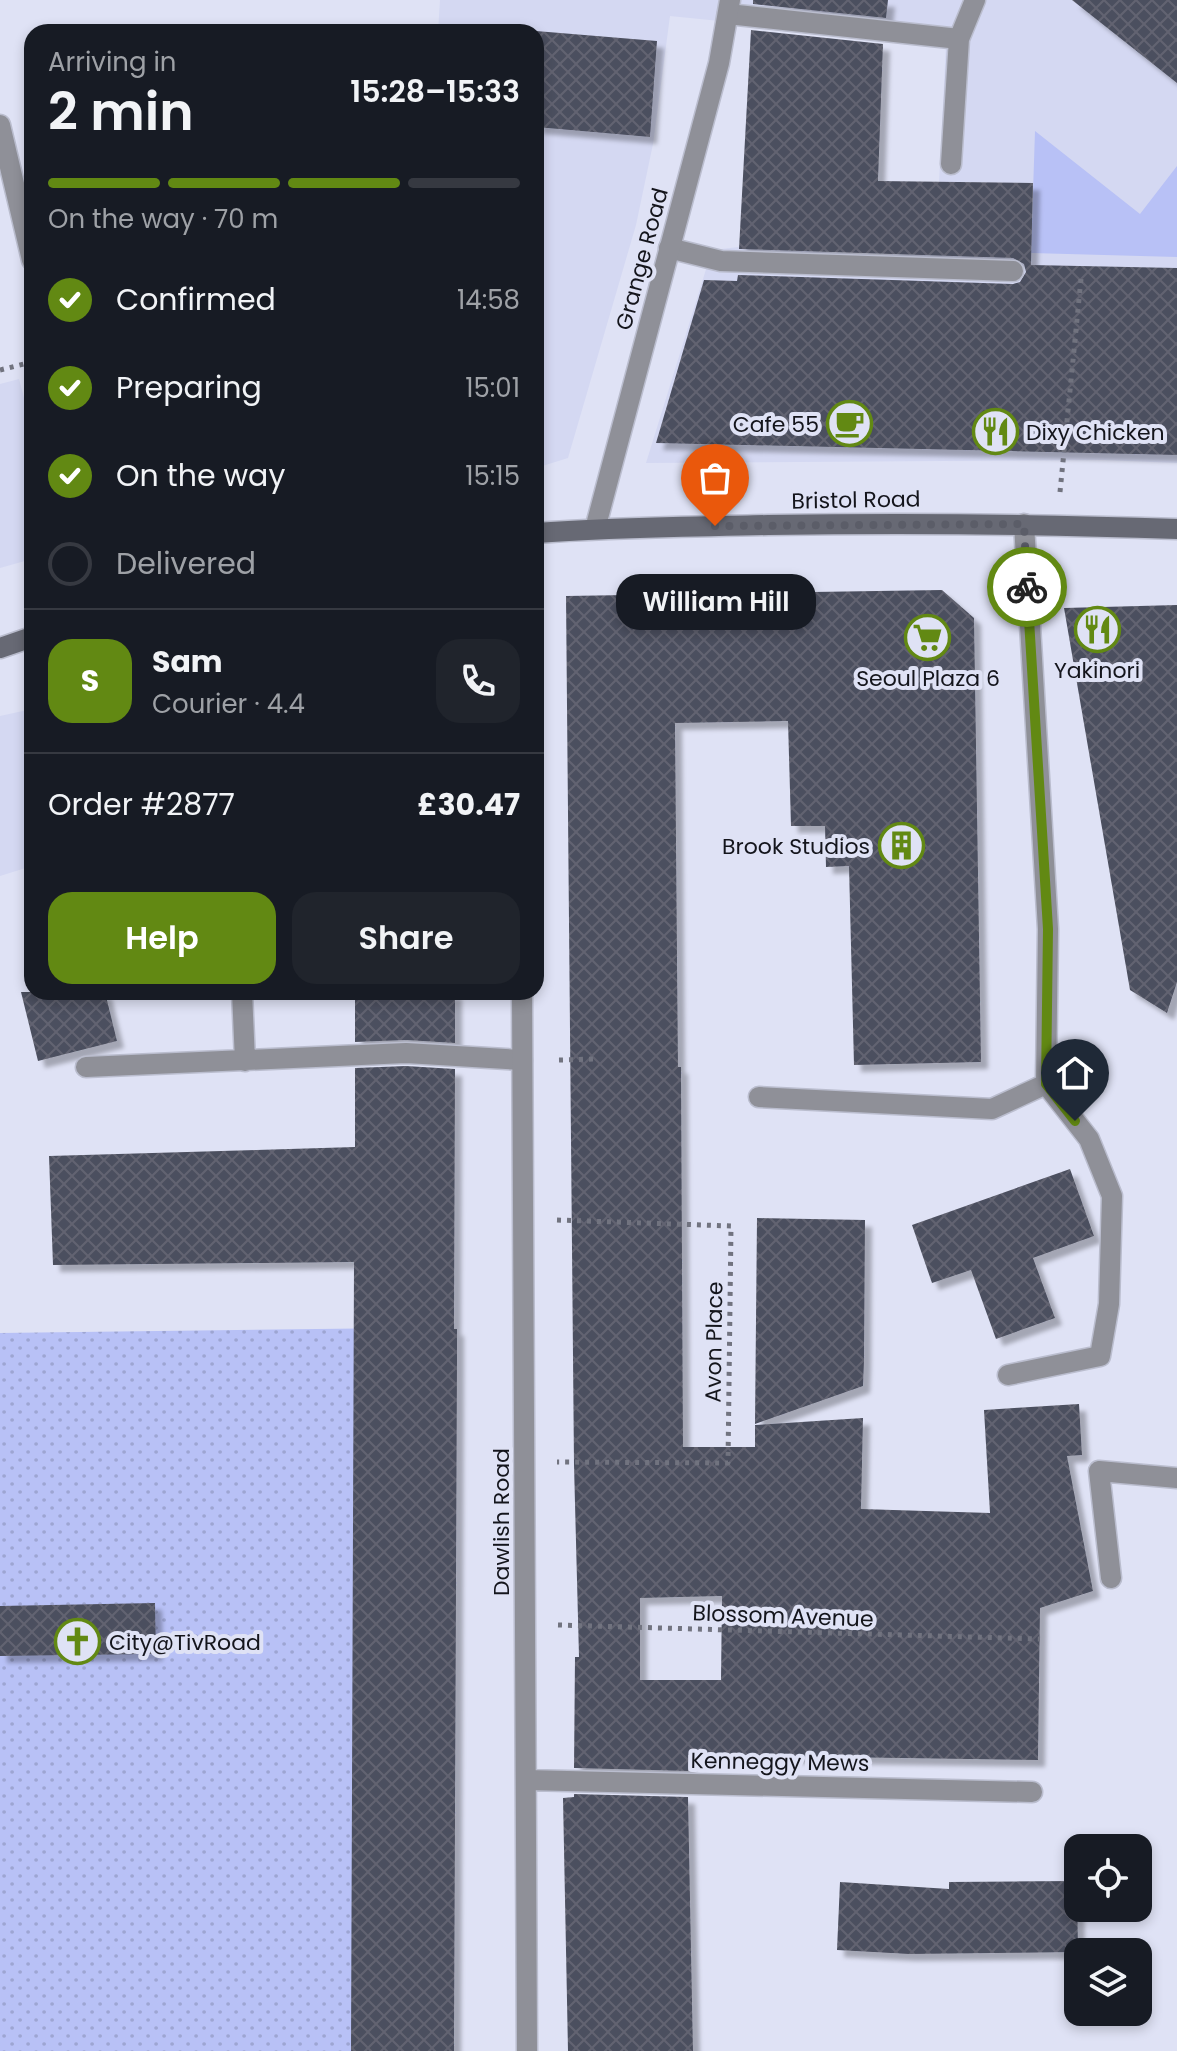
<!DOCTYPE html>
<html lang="en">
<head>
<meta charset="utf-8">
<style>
  body { margin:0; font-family:Poppins,sans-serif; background:#20242c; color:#f1f3f6; height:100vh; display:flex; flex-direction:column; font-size:30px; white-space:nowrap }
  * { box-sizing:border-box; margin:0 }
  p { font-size:26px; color:#9ea1a6 }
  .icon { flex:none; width:44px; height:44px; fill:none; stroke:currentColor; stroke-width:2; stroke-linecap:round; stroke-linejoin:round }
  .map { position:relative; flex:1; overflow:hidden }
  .sheet { position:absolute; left:24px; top:24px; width:520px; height:976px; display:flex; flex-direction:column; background:#171b24; border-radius:24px; box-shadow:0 4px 12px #0003 }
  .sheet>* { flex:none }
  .controls { position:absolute; left:1064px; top:1834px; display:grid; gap:16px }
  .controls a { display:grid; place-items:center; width:88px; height:88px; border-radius:16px; background:#171b24; box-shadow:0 4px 12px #0003; font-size:40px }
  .pin { position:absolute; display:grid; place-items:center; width:68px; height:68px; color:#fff; margin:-82px -34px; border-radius:50% 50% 50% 0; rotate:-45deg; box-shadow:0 0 8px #0007 }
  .pin .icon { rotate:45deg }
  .courier { position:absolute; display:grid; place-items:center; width:80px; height:80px; margin:-40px; border:6px solid #628913; border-radius:50%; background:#fff; color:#222; box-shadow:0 2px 10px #0007 }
  .bubble { position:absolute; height:56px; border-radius:24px; background:#171b24; box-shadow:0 4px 12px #0003; font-size:26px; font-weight:600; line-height:56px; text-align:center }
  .overview em { font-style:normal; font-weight:600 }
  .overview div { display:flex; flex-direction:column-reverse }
  .overview { display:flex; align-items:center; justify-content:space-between; height:136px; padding:0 24px }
  h1 { font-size:52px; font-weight:600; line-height:60px }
  .bar { display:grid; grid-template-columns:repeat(4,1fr); gap:12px 8px; align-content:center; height:96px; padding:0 24px }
  .bar i { height:10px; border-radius:6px; background:#363941 }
  .bar .current { background:#628913 }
  .bar p { grid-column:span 4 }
  .line { display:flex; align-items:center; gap:20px; padding:0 24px; border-top:2px solid #363941 }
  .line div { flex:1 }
  .round { display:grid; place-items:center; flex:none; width:84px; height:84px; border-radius:24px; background:#20242c }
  ol { padding:0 24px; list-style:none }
  li { display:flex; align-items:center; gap:24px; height:88px }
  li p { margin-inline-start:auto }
  li .icon { padding:8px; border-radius:50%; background:#628913; color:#fff; stroke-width:4 }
  li:last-child { color:#9ea1a6 }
  li i { width:44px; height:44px; border:4px solid #363941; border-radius:50% }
  .primary-button { display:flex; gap:16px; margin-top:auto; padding:16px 24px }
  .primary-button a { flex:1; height:92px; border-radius:24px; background:#628913; color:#fff; font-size:32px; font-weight:600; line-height:92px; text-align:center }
  .primary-button a+a { background:#20242c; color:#f1f3f6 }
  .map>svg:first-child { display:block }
  .built { fill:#d4d8f2 }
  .grass { fill:#b8c1f6 }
  .garden { fill:url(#garden-dots) }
  .building { fill:url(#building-cross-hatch); fill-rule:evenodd; filter:url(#shadow) }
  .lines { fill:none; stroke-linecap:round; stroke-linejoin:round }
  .lane-casing { stroke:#babdce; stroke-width:23 }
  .street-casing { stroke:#babdce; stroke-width:23 }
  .secondary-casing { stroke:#babdce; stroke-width:23 }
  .path { stroke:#71737f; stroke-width:5; stroke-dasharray:4 6; stroke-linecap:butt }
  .lane { stroke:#8f9098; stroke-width:20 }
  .street { stroke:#8f9098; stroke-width:20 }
  .secondary { stroke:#676974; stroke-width:20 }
  .done { stroke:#5b5d68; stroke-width:8; stroke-dasharray:0 14.4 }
  .route { stroke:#628913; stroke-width:10 }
  .labels { text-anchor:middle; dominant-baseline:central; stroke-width:8; stroke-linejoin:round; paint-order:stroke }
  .street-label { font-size:22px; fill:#14151c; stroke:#dfe2f5 }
  .poi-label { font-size:22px; fill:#14151c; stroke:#dfe2f5; text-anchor:end }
</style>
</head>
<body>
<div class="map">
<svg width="1177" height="2051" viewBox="0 0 1177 2051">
  <defs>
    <pattern id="garden-dots" width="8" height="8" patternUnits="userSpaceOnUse" patternTransform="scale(2)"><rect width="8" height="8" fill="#b8c1f6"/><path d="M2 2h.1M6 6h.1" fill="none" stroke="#9da5d2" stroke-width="1.8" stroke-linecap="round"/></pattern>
    <pattern id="building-cross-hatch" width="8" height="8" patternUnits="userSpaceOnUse" patternTransform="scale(2)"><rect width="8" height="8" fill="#4c4f5e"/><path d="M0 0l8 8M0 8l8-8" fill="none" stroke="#626471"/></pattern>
    <filter id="shadow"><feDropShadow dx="7" dy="7" stdDeviation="2" flood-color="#0004"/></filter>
  </defs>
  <rect width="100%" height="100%" fill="#dfe2f5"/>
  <!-- built -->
  <path class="built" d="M 440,0 L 1177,0 L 1177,463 L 1103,460 L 646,463 L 712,250 L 739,247 L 873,255 L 1031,253 L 1033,183 L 939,182 L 946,44 L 670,16 L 653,144 L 636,225 L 568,458 L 536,468 L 536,32 L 438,32 Z
    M 19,379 L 32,428 L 32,559 L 0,568 L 0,384 Z
    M 32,709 L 32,866 L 0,876 L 0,716 Z"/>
  <!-- grass -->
  <path class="grass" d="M 1035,131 L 1140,214 L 1177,166 L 1177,257 L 1031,253 Z"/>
  <!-- garden -->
  <path class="garden" d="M 400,1328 L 355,2051 L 0,2051 L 0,1333 Z"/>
  <!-- building -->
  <path class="building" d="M 753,0 L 888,0 L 886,18 L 753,4 Z
    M 1072,0 L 1177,0 L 1177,83 Z
    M 751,30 L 883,44 L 878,181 L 1033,183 L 1031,265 L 1177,268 L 1177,455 L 656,443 L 704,280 L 737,281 L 738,275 L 1013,284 L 1020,282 L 1026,272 L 1024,264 L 1013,258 L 739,249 Z
    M 536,31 L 657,41 L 650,137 L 536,127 Z
    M 942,590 L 974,618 L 981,1062 L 854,1065 L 849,866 L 826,867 L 825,826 L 791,826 L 788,721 L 675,723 L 678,1067 L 681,1067 L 683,1447 L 755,1447 L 755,1425 L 863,1418 L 861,1509 L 990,1513 L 984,1410 L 1079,1404 L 1082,1455 L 1067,1456 L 1093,1591 L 1040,1608 L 1038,1760 L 688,1755 L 688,1771 L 574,1768 L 575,1657 L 579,1657 L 574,1465 L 566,596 ZM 722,1596 L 721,1680 L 640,1680 L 640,1598 Z
    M 1177,605 L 1177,982 L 1167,1013 L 1130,990 L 1064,608 Z
    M 21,992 L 105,992 L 117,1041 L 38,1061 Z
    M 355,992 L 455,992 L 455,1043 L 406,1040 L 355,1042 Z
    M 406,1066 L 455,1069 L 454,1329 L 457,1329 L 457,1361 L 454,2051 L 351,2051 L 354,1262 L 53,1265 L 49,1156 L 355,1147 L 355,1068 Z
    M 1070,1169 L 1094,1236 L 1033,1258 L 1055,1318 L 996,1339 L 971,1270 L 932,1283 L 912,1225 Z
    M 757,1218 L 865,1220 L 864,1361 L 863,1386 L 755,1424 Z
    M 155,1603 L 156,1654 L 0,1656 L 0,1606 Z
    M 574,1794 L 688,1797 L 693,2051 L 568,2051 L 563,1798 L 574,1797 Z
    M 1077,1881 L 1078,1952 L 909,1954 L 837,1950 L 840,1882 L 949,1889 L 949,1882 Z"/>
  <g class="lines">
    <defs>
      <path id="lane" d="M 728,14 L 959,39 L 975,0
        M 951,164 L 959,39
        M 669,248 L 721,261 L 1013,271
        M 242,992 L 245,1061
        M 86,1067 L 406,1053 L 522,1060
        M 759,1097 L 992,1109 L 1046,1084
        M 1008,1375 L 1100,1356 L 1109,1304 L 1112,1196 L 1089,1139 L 1046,1084 L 1048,929 L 1024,524
        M 1111,1578 L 1099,1471 L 1177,1478"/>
      <path id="street" d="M 0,125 L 32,260
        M 595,529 L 719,63 L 730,0
        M 522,992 L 527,2051
        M 526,1780 L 1032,1792"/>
      <path id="secondary" d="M 536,533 C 613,527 690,527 768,525 C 904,523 1041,524 1177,529
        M 0,648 L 32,637"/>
    </defs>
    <!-- lane casing -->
    <use href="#lane" class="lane-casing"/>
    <!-- street casing -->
    <use href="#street" class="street-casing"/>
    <!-- secondary casing -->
    <use href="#secondary" class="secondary-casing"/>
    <!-- path -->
    <path class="path" d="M 0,370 L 32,362
      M 1060,492 L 1081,279
      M 559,1060 L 597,1059
      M 557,1220 L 731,1226 L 728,1463 L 557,1462
      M 558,1625 L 1040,1639"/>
    <!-- lane -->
    <use href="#lane" class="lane"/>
    <!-- street -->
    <use href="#street" class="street"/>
    <!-- secondary -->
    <use href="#secondary" class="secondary"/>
  </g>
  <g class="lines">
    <!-- done -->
    <path class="done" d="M 715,526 L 1024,524 L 1027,587"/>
    <!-- route -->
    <path class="route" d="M 1027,587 L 1048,929 L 1046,1084 L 1075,1121"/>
  </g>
  <!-- icons -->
  <defs>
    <symbol id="cafe-ring" viewBox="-11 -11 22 22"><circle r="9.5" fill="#dfe2f5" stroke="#628913" stroke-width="1.5"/><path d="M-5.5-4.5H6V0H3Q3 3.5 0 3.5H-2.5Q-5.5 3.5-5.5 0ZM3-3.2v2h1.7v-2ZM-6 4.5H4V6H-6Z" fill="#628913"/></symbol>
    <symbol id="restaurant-ring" viewBox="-11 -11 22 22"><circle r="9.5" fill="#dfe2f5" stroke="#628913" stroke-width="1.5"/><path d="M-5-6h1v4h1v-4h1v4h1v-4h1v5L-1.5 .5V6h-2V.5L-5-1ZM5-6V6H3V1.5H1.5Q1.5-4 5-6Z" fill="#628913"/></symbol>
    <symbol id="supermarket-ring" viewBox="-11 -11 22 22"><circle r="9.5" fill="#dfe2f5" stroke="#628913" stroke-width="1.5"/><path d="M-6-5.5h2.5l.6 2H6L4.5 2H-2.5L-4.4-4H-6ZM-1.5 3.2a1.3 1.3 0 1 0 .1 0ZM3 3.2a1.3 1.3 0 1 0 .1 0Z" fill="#628913"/></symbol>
    <symbol id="building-ring" viewBox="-11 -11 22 22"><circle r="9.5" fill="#dfe2f5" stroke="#628913" stroke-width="1.5"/><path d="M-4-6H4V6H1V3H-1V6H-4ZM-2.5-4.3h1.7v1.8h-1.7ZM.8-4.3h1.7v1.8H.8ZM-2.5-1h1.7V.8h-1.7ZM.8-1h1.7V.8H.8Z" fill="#628913"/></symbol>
    <symbol id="church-ring" viewBox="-11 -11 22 22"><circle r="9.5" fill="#dfe2f5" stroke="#628913" stroke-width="1.5"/><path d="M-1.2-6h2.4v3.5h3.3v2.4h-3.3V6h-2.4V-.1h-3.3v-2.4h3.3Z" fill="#628913"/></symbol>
  </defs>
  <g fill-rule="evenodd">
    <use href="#cafe-ring" x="824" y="398" width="51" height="51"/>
    <use href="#restaurant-ring" x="970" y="406" width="51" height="51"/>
    <use href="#restaurant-ring" x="1072" y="604" width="51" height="51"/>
    <use href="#supermarket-ring" x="902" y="612" width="51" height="51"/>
    <use href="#building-ring" x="876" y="820" width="51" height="51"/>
    <use href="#church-ring" x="52" y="1616" width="51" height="51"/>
  </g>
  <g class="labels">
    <!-- street labels -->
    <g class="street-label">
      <text transform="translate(642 259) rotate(-75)">Grange Road</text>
      <text transform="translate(856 500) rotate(-1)">Bristol Road</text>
      <text transform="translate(714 1342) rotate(-89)">Avon Place</text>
      <text transform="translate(501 1522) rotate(-90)">Dawlish Road</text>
      <text transform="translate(783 1616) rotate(2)">Blossom Avenue</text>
      <text transform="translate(780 1762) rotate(1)">Kenneggy Mews</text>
    </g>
    <!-- poi labels -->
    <g class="poi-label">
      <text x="819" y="424">Cafe 55</text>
      <text x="1026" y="432" text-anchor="start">Dixy Chicken</text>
      <text x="1097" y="670" text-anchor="middle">Yakinori</text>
      <text x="928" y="678" text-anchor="middle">Seoul Plaza 6</text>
      <text x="870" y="846">Brook Studios</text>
      <text x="109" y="1642" text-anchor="start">City@TivRoad</text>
    </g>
  </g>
</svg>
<div class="controls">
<a><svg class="icon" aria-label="locate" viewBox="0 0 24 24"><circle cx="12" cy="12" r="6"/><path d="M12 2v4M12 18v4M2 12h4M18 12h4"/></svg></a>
<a><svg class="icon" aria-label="layers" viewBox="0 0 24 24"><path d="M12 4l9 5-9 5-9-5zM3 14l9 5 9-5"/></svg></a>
</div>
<div class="pin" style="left:715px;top:526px;background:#ea580c"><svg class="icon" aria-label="bag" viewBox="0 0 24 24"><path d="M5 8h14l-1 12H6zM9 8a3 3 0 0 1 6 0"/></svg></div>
<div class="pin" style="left:1075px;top:1121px;background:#1f2937"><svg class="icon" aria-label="home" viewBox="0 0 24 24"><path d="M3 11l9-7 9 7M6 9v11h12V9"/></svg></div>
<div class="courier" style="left:1027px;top:587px"><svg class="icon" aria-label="bike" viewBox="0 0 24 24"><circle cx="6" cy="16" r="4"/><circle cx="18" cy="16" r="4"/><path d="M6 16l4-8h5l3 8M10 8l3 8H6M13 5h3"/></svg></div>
<div class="bubble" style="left:616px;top:574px;width:200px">William Hill</div>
<section class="sheet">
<div class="overview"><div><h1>2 min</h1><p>Arriving in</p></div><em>15:28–15:33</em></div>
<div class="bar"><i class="current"></i><i class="current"></i><i class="current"></i><i></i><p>On the way · 70 m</p></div>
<ol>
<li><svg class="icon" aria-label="check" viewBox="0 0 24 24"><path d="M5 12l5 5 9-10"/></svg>Confirmed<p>14:58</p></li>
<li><svg class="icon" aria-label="check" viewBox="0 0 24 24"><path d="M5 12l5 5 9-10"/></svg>Preparing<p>15:01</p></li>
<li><svg class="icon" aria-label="check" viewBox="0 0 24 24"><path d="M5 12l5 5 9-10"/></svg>On the way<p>15:15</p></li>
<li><i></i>Delivered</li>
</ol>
<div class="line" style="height:144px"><b class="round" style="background:#628913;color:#fff">S</b><div><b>Sam</b><p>Courier · 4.4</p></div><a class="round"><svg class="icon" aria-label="phone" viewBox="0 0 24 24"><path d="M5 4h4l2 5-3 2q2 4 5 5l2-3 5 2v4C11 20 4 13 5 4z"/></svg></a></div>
<div class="line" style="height:104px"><div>Order #2877</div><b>£30.47</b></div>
<div class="primary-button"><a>Help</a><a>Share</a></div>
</section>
</div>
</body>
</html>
